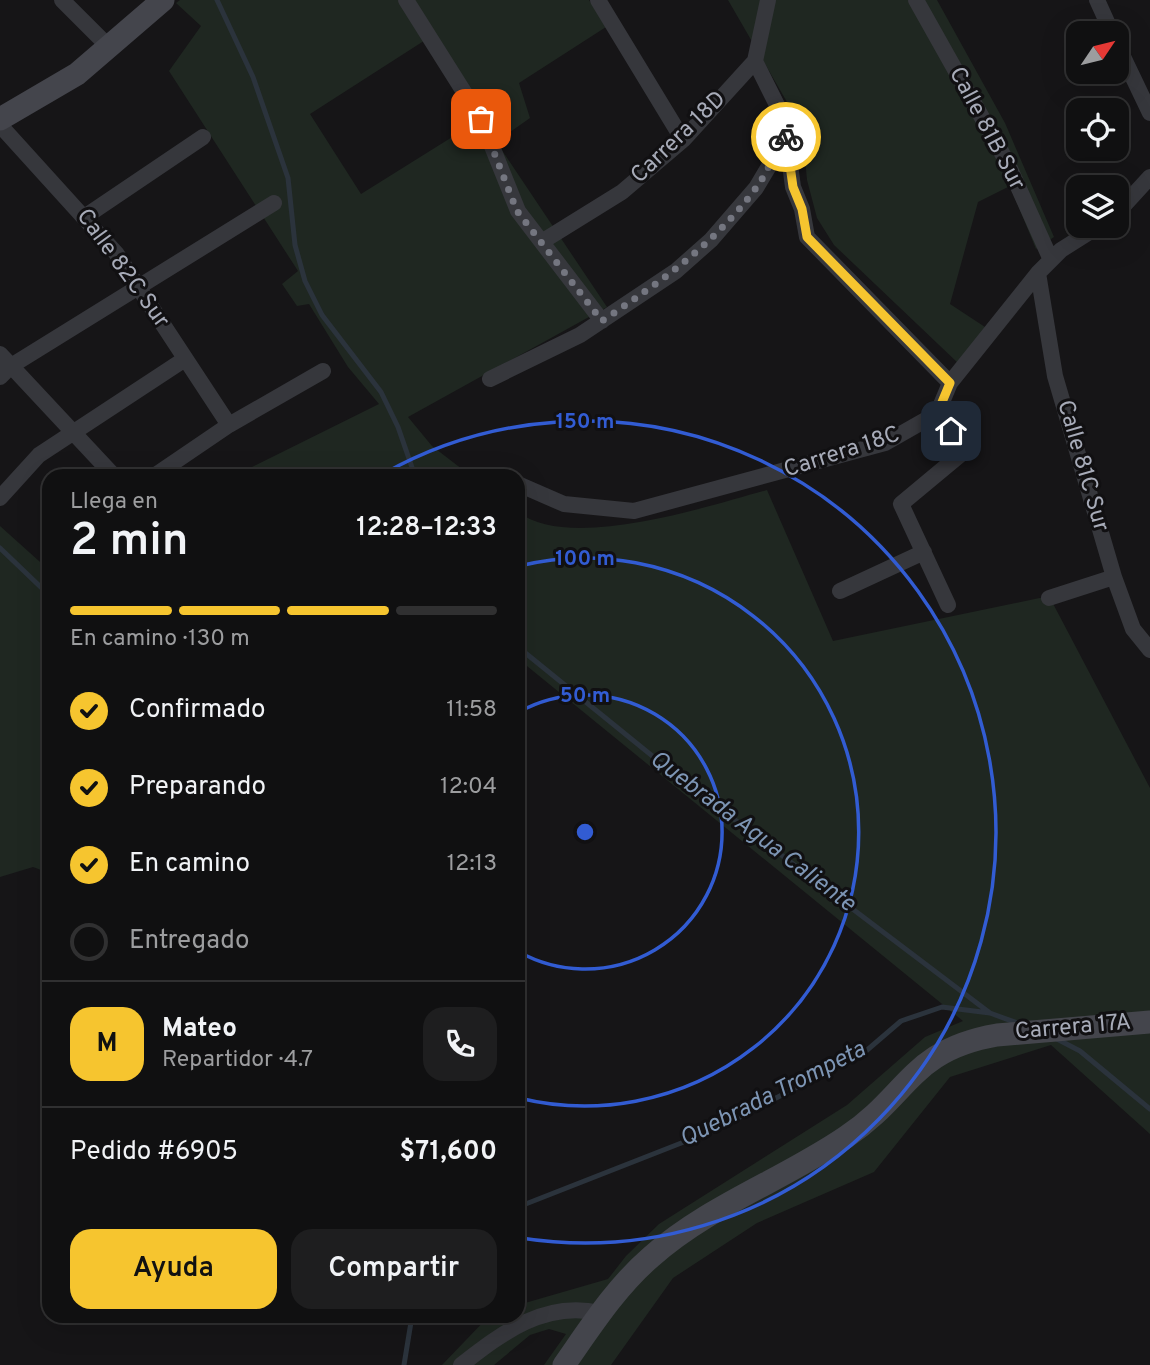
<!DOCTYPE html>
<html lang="es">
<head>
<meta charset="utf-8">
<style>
  body { margin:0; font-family:Overpass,sans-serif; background:#1e1e1f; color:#f1f3f6; height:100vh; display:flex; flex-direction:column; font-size:26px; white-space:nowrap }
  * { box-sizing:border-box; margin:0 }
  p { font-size:23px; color:#9c9d9f }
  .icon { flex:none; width:38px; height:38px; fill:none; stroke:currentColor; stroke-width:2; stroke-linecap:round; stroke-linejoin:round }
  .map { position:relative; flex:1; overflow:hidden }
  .side { position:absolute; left:42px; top:469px; width:483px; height:854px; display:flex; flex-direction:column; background:#101011; border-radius:21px; box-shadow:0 7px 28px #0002,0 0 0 2px #303031 }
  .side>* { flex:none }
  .needle { width:46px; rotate:55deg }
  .controls { position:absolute; left:1066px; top:21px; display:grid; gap:14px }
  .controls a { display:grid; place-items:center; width:63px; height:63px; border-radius:14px; background:#101011; box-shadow:0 7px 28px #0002,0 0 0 2px #303031; font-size:35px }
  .pin { position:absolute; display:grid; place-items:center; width:60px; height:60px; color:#fff; margin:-30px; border-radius:14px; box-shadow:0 4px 10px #0006 }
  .courier { position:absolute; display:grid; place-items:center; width:70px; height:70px; margin:-35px; border:5px solid #f6c52f; border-radius:50%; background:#fff; color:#222; box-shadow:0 2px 9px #0007 }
  .overview em { font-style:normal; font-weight:600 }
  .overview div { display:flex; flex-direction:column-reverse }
  .overview { display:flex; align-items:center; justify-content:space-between; height:119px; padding:0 28px }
  h1 { font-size:46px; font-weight:600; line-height:52px }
  .bar { display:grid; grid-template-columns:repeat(4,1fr); gap:10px 7px; align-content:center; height:84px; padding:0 28px }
  .bar i { height:9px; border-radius:5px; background:#303031 }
  .bar .on { background:#f6c52f }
  .bar p { grid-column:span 4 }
  .line { display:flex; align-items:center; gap:18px; padding:0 28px; border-top:2px solid #303031 }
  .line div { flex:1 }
  .round { display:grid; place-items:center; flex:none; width:74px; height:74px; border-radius:21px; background:#1e1e1f }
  ol { padding:0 28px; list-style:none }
  li { display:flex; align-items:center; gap:21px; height:77px }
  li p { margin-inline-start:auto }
  li .icon { padding:7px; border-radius:50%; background:#f6c52f; color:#111; stroke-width:4 }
  li:last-child { color:#9c9d9f }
  li i { width:38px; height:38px; border:4px solid #303031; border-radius:50% }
  .primary-button { display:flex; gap:14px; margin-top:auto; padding:14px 28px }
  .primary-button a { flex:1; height:80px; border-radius:21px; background:#f6c52f; color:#111; font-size:28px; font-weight:600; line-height:80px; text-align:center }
  .primary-button a+a { background:#1e1e1f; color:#f1f3f6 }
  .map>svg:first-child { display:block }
  .green { fill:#1f2721; fill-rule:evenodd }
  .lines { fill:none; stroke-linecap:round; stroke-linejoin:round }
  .stream { stroke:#2b333c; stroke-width:5 }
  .street { stroke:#36373c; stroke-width:16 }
  .secondary { stroke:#44454c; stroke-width:23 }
  .done { stroke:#747680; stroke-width:7; stroke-dasharray:0 12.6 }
  .route { stroke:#f6c52f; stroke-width:9 }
  .ring { fill:none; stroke:#325cd3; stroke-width:3.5 }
  .labels { text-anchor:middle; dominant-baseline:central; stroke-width:6; stroke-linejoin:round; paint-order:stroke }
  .street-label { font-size:23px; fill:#a7abb8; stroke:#111012 }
  .water-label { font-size:24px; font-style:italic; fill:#7d95b4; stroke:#111012 }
  .centre { fill:#325cd3; stroke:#111012; stroke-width:3.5 }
  .ring-label { font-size:21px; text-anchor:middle; font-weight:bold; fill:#325cd3; stroke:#111012; stroke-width:6; stroke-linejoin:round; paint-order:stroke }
</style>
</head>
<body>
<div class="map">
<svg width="1150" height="1365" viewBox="0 0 1150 1365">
  <rect width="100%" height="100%" fill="#161517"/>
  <!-- green -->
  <path class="green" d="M 180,0 L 589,0 L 606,27 L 519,83 L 530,118 L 499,140 L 487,128 L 607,307 L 408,417 L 432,446 L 471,476 L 234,476 L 379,404 L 348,367 L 309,304 L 297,306 L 282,284 L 298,271 L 169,71 L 201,26 L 176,3 ZM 430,37 L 481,119 L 361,194 L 310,114 Z
    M 728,0 L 937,0 L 1005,123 L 1054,237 L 1036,249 L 1010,186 L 978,202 L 950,304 L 985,327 L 959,364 L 834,245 L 817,218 L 807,180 L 802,128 Z
    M 767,490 L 833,641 L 1049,596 L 1150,788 L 1150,1134 L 1051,1045 L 950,1077 L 874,1172 L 757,1223 L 673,1278 L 611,1365 L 544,1365 L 566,1334 L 549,1329 L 530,1335 L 494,1365 L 442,1365 L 489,1316 L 518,1316 L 518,1305 L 608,1279 L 626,1256 L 659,1224 L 847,1105 L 925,1037 L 963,1021 L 522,662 L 518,662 L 518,512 C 569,552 709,506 767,490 Z
    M 0,526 L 49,570 L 49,873 L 33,867 L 0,877 Z"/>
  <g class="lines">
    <!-- stream -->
    <path class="stream" d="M 217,0 L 253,77 L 288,178 L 295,245 L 305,281 L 322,315 L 381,392 L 398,427 L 415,476
      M 0,548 L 49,595
      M 518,647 L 677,776 L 990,1013
      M 1055,1038 L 1080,1051 L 1150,1109
      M 518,1207 L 717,1129 L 866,1051 L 901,1021 L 942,1007 L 990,1013 L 1020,1024
      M 404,1365 L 412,1316"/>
    <!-- street -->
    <path class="street" d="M 62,0 L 110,48
      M 406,0 L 481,119 L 518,211 L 602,321
      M 598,0 L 683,140
      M 916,0 L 1007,162 L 1051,260
      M 1097,0 L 1112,33
      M 1116,42 L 1150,113
      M 755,61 L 784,119 L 793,187 L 802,209 L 807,237 L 950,383
      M 0,125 L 116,253 L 229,425
      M 1116,214 L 1150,177
      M 86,216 L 203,137
      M 543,241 L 622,192 L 683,140 L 755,61 L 768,0
      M 1038,273 L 1055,376 L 1114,577 L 1133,629 L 1150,650
      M 0,354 L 114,476
      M 0,377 L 11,366 L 274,203
      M 490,379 L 580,335 L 676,271 L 711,240 L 756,188 L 787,136
      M 940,407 L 961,454 L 901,504 L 948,605
      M 154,476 L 229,425 L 323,371
      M 518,484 L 564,504 L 634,511 L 885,443 L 929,418 L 940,407 L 950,383 L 1038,273 L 1061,250 L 1099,226
      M 0,498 L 39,455 L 185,359
      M 840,591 L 924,552
      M 1049,598 L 1114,577
      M 461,1365 C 502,1333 545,1300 600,1313"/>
    <!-- secondary -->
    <path class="secondary" d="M 0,119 L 77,74 L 163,0
      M 564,1365 C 590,1328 616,1287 651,1257 C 708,1206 783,1180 846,1137 C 909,1095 910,1050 997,1035 L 1150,1022"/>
  </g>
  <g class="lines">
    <!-- done -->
    <path class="done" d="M 481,119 L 517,211 L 602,321 C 661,281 713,246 756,188 C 768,172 774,152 786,137"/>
    <!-- route -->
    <path class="route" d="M 786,137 L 793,187 L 802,209 L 807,237 L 950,383 L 940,407 L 951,431"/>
  </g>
  <!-- distance rings -->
  <g class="ring">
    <path d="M519 712A137 137 0 1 1 519 952"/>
    <path d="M519 566A274 274 0 1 1 519 1098"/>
    <path d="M383 474A411 411 0 1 1 521 1238"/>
  </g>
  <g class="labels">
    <!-- street labels -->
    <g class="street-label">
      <text transform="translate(986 129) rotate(62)">Calle 81B Sur</text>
      <text transform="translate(679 138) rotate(-44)">Carrera 18D</text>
      <text transform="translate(122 269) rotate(54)">Calle 82C Sur</text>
      <text transform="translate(842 453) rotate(-18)">Carrera 18C</text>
      <text transform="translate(1082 466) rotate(74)">Calle 81C Sur</text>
      <text transform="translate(1073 1028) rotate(-5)">Carrera 17A</text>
    </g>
    <!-- water labels -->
    <g class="water-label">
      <text transform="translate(752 832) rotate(37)">Quebrada Agua Caliente</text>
      <text transform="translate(773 1095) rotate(-27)">Quebrada Trompeta</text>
    </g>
  </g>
  <circle cx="585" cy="832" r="10" class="centre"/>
  <g class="ring-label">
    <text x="585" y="428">150 m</text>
    <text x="585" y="565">100 m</text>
    <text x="585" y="702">50 m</text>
  </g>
</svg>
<div class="controls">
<a><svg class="needle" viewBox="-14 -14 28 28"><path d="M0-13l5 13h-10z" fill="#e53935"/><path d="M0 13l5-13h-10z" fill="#9c9d9f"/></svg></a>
<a><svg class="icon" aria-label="locate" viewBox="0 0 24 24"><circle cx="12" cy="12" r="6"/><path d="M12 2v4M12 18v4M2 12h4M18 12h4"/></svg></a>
<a><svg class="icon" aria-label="layers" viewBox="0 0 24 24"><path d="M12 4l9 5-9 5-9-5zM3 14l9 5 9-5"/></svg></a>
</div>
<div class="pin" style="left:481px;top:119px;background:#ea580c"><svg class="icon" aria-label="bag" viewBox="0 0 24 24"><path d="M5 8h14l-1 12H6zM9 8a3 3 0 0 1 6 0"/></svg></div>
<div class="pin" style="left:951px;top:431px;background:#1f2937"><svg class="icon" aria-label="home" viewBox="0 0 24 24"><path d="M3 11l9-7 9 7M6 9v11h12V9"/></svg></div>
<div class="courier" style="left:786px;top:137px"><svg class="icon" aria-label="bike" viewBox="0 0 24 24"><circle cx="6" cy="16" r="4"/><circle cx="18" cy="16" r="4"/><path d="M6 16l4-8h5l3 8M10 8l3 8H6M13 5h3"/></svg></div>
<section class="side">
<div class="overview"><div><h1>2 min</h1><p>Llega en</p></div><em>12:28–12:33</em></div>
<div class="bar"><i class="on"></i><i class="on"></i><i class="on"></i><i></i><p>En camino · 130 m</p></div>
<ol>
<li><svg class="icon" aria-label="check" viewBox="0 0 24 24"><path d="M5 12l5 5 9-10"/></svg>Confirmado<p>11:58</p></li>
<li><svg class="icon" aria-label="check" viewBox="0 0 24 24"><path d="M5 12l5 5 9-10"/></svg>Preparando<p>12:04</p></li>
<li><svg class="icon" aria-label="check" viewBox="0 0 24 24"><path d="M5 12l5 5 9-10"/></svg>En camino<p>12:13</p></li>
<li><i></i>Entregado</li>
</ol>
<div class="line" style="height:126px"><b class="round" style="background:#f6c52f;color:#111">M</b><div><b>Mateo</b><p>Repartidor · 4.7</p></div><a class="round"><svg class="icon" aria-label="phone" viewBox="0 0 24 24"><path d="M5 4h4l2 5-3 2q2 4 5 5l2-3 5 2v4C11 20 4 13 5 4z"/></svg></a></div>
<div class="line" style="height:91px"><div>Pedido #6905</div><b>$71,600</b></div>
<div class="primary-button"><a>Ayuda</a><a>Compartir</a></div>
</section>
</div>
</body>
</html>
